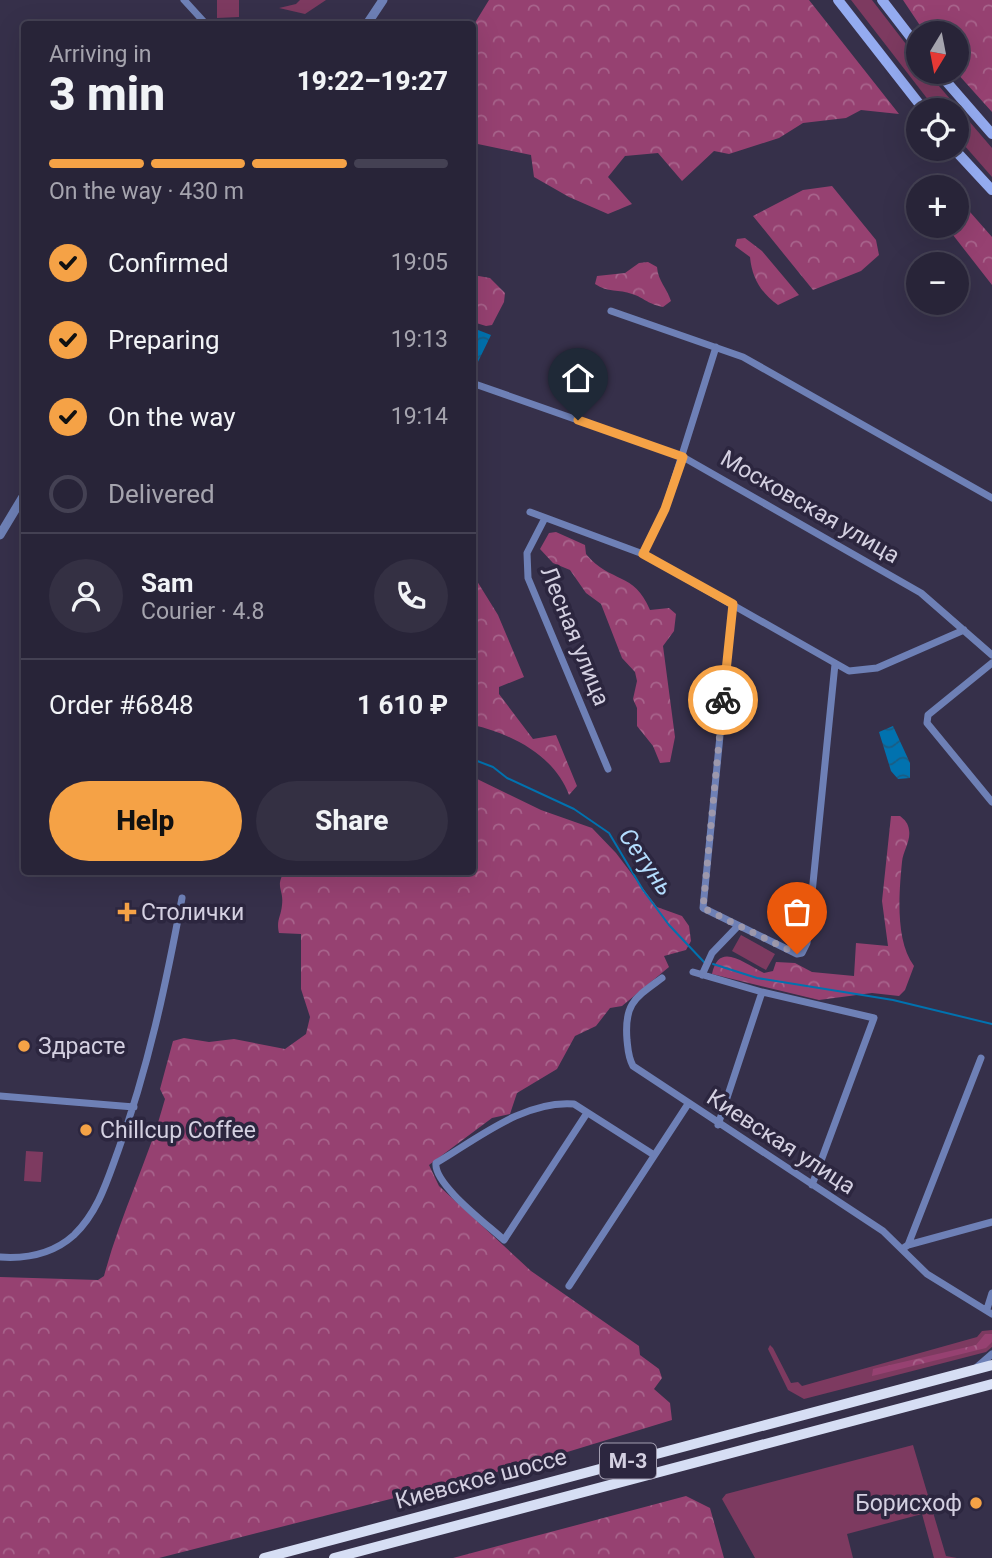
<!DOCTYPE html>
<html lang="en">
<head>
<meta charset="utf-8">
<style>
  body { margin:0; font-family:Roboto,sans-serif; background:#343043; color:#f1f3f6; height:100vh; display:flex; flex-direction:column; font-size:26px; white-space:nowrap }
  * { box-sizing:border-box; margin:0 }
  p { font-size:23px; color:#a5a4ae }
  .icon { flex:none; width:38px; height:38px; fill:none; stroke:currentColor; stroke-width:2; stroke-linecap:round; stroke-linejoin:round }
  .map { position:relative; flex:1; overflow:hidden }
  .drawer { position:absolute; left:21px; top:21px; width:455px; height:854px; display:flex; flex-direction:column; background:#282438; border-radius:7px; box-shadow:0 7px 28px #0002,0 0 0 2px #444153 }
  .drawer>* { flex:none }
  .needle { width:46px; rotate:190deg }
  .buttons { position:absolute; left:906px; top:21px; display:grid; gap:14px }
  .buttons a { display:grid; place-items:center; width:63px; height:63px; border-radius:50%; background:#282438; box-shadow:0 7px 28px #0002,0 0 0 2px #444153; font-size:35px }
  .pin { position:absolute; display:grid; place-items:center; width:60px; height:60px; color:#fff; margin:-72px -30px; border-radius:50% 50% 50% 0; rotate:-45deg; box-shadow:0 0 7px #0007 }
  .pin .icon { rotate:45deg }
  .courier { position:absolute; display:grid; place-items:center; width:70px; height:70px; margin:-35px; border:5px solid #f5a246; border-radius:50%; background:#fff; color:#222; box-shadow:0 2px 9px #0007 }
  .overview em { font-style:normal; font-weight:800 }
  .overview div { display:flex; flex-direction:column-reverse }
  .overview { display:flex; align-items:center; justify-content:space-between; height:119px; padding:0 28px }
  h1 { font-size:46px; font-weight:800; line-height:52px }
  .bar { display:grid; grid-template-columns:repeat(4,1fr); gap:10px 7px; align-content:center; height:84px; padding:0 28px }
  .bar i { height:9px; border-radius:5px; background:#444153 }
  .bar .selected { background:#f5a246 }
  .bar p { grid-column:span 4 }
  .line { display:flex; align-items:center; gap:18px; padding:0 28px; border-top:2px solid #444153 }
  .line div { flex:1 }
  .round { display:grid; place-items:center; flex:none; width:74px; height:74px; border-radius:37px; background:#343043 }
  ol { padding:0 28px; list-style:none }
  li { display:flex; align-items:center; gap:21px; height:77px }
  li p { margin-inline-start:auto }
  li .icon { padding:7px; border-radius:50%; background:#f5a246; color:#111; stroke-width:4 }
  li:last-child { color:#a5a4ae }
  li i { width:38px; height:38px; border:4px solid #444153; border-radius:50% }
  .primary-button { display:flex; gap:14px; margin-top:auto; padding:14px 28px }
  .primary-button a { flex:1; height:80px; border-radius:42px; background:#f5a246; color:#111; font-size:28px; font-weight:800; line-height:80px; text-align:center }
  .primary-button a+a { background:#343043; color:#f1f3f6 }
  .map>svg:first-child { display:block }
  .grass { fill:#7d3a60 }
  .forest { fill:url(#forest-crowns) }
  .water { fill:url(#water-waves) }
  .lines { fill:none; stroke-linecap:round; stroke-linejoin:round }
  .stream { stroke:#0172af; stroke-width:2 }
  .minor { stroke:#6e80b6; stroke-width:7 }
  .tertiary { stroke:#6e80b6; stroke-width:9 }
  .secondary { stroke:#94abf0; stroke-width:10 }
  .trunk { stroke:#d6def4; stroke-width:10 }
  .done { stroke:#9d98ac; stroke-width:7; stroke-dasharray:0 12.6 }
  .route { stroke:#f5a246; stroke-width:9 }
  .poi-dot { fill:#f5a246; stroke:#2c263f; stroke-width:2.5 }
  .labels { text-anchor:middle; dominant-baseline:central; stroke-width:7; stroke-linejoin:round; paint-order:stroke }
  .shield { fill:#2c263f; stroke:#a29db0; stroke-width:2 }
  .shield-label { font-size:21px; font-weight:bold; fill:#d4d0e1 }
  .street-label { font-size:23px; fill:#d4d0e1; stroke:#2c263f }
  .poi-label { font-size:23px; fill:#d4d0e1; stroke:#2c263f; text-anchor:start }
  .water-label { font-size:24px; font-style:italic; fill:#b3dcfd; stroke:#2c263f }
</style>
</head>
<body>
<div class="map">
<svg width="992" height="1558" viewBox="0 0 992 1558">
  <defs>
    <pattern id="forest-crowns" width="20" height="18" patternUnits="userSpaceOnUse" patternTransform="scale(1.75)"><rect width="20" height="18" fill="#964171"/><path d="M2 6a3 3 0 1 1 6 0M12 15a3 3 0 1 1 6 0" fill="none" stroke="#a8648c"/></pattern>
    <pattern id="water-waves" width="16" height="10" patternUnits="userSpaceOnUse" patternTransform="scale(1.75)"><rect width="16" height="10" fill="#0172af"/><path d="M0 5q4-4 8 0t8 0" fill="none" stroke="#1a5d84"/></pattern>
  </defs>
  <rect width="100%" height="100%" fill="#36304a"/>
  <!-- grass -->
  <path class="grass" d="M 217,0 L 239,0 L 239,17 L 217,18 Z
    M 300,0 L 326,0 L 305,14 L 279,8 L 296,4 Z
    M 851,0 L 872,0 L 919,61 L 919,72 L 927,72 L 992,148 L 992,177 L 957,137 L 957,110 L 936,110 Z
    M 741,935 L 775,954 L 766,970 L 732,951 Z
    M 26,1151 L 43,1152 L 41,1182 L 24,1181 Z
    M 992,1330 L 992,1347 L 986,1352 L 804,1399 L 788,1390 L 768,1349 L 770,1345 L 773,1348 L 791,1383 L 798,1382 L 802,1386 L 977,1337 L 982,1331 Z
    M 913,1445 L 946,1556 L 957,1558 L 934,1558 L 922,1514 L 847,1534 L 853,1558 L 755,1558 L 722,1499 L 726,1494 Z"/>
  <!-- forest -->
  <path class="forest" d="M 489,0 L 809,0 L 899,114 L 861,110 L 846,118 L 803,123 L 779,138 L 729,154 L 714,151 L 682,181 L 658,153 L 625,156 L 608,177 L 632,204 L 608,214 L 569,197 L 534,177 L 531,155 L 473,143 L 473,26 Z
    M 903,0 L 992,0 L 992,112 L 956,72 L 957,33 L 925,33 Z
    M 832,186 L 876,240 L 879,255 L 861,271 L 813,290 L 753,216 L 803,190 Z
    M 963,204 L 992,237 L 992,285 L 946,226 L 957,226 L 957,207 Z
    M 745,238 L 762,251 L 799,295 L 778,305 C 761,293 752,278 750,257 L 735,246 L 737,239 Z
    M 648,262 L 657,267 C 658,281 667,288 671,301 L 663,307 C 645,303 645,298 632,294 C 619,289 608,293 595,284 L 597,276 L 625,273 L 639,263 Z
    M 473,275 L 490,278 L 505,293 L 504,302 L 492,325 L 486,326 L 473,322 Z
    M 556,532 L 585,545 L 586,554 C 611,584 634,571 650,610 L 669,608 L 676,614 L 674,631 L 663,646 L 675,737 L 670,762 L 660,763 L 653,746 L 637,726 L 637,708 L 633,699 L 637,681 L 635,672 L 622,658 L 601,604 L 586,593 L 570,570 L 553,563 L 540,549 L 549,533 Z
    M 472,573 L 498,615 L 524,677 L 499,687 L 499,694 L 533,739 L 556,735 L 577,786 L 569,795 C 555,756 512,734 473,725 Z
    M 473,777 L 541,810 L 592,828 L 616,853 L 657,907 L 682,916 L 689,926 L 691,941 L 686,950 L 664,956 L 669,967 L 622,1006 L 610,1008 L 596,1026 L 575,1036 L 557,1069 L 517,1093 L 510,1114 L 492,1118 L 429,1165 L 439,1186 L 531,1271 L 639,1346 L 640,1355 L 659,1369 L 662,1378 L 654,1389 L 670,1403 L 672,1420 L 528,1464 L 159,1558 L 0,1558 L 0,1277 L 98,1280 L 104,1276 C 120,1215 149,1159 165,1099 L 160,1089 L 173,1041 L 184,1038 L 209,1042 L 234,1039 L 285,1049 L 306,1034 L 310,1017 L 301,989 L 301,934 L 279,933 C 276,920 281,917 282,905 C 284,889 275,888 284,872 L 472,872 Z
    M 891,816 L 900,816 C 905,820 908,823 909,830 C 911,841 903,851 902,862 C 899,892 895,941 914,966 L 905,990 L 899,996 L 872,993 L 819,1000 L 712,974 C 719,941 743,963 764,973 L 773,971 L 776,962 L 795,963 L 812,972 L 854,976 L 856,943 L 888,946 L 882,901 Z
    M 985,1334 L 992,1334 L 992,1342 L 986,1348 L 872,1376 L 873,1369 L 976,1345 Z
    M 686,1496 L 710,1508 L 724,1558 L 453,1558 Z"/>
  <!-- water -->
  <path class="water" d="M 478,330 L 491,335 L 475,368 L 473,367 L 473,340 Z
    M 893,726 L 910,763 L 910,778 L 898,779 L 891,771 L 879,732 Z"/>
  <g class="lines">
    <!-- stream -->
    <path class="stream" d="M 472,759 L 493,767 L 507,778 L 574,809 L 609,833 L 643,890 L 669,925 L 704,962
      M 713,964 L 757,978 L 893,1000 L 992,1024"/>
    <!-- minor -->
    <path class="minor" d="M 184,0 L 206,24
      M 611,311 L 743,357 L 992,498
      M 472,383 L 683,457 L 921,593 L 992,655
      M 530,512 L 643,554 L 849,671 L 877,668 L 964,630
      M 545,518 L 527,553 L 528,578 L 608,769
      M 643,554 L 665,509 L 716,347
      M 733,604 L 703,908 L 797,954 L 802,953 L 807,943 L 835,664
      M 992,663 L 928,715 L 927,723 L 992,802
      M 693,972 L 762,992 L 874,1018 L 812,1185
      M 702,975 L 712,953 L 738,926
      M 662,978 C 635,998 624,1003 627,1040 C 628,1049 628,1057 633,1066 L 883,1231 L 927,1274 L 992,1314
      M 0,1096 L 134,1107
      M 587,1113 L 504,1240 C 488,1225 433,1184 436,1163 C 477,1139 524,1100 574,1104 L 654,1155
      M 718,1125 L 762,992
      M 908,1245 L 992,1222
      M 902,1249 L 908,1245 L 981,1058
      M 0,1257 C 28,1259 53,1254 74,1235 C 98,1212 107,1181 118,1151 C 148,1069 166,984 182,898
      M 569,1286 L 688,1104
      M 987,1309 L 992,1293
      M 977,1367 L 992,1354"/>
    <!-- tertiary -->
    <path class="tertiary" d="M 367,24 L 383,0
      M 0,535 L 24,495"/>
    <!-- secondary -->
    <path class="secondary" d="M 838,0 L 924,110
      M 882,0 L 919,48
      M 938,72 L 992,134
      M 954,149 L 992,190"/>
    <!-- trunk -->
    <path class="trunk" d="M 264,1558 L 992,1365
      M 334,1558 L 992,1384"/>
  </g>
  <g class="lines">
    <!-- done -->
    <path class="done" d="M 723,700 L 703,908 L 797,954"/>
    <!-- route -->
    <path class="route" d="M 578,420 L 683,457 L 665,509 L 643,554 L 733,604 L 723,700"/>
  </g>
  <!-- markers -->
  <g class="poi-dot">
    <path d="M123.5 901.5h7v7h7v7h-7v7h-7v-7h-7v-7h7z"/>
    <circle cx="24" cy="1046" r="7"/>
    <circle cx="86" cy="1130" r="7"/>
    <circle cx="976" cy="1503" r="7"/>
  </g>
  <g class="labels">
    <!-- shield labels -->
    <rect class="shield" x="600" y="1443.5" width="56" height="35" rx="5"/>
    <g class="shield-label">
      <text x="628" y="1461">М-3</text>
    </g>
    <!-- street labels -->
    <g class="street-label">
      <text transform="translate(810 507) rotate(30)">Московская улица</text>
      <text transform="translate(575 636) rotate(68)">Лесная улица</text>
      <text transform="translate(781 1142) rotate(33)">Киевская улица</text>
      <text transform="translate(481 1479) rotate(-15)">Киевское шоссе</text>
    </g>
    <!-- poi labels -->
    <g class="poi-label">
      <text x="141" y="912">Столички</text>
      <text x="38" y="1046">Здрасте</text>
      <text x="100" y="1130">Chillcup Coffee</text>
      <text x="962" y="1503" text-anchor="end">Борисхоф</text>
    </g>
    <!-- water labels -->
    <g class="water-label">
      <text transform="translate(646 862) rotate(55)">Сетунь</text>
    </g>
  </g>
</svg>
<div class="buttons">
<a><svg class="needle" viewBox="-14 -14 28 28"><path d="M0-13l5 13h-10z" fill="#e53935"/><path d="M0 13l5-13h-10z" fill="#a5a4ae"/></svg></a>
<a><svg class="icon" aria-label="locate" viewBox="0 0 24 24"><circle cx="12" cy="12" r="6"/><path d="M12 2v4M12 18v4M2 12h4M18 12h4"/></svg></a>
<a>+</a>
<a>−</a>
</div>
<div class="pin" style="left:797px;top:954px;background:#ea580c"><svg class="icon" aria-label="bag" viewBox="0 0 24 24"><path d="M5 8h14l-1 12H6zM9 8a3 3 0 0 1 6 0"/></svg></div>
<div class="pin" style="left:578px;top:420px;background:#1f2937"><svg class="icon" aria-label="home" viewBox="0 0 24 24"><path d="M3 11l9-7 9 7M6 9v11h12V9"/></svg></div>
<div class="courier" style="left:723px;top:700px"><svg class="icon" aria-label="bike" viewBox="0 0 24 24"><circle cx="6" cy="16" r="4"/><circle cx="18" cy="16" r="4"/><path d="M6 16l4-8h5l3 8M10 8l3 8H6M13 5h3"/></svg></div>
<section class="drawer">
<div class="overview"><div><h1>3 min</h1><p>Arriving in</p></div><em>19:22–19:27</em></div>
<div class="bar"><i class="selected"></i><i class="selected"></i><i class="selected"></i><i></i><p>On the way · 430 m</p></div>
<ol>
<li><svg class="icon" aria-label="check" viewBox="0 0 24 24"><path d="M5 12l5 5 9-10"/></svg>Confirmed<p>19:05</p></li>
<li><svg class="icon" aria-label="check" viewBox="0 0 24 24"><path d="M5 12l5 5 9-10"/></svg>Preparing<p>19:13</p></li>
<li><svg class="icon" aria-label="check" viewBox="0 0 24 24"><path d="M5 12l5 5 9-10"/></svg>On the way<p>19:14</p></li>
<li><i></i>Delivered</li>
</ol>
<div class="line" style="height:126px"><a class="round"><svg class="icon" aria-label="person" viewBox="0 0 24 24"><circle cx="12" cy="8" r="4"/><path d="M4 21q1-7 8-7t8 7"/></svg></a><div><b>Sam</b><p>Courier · 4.8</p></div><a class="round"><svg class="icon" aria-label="phone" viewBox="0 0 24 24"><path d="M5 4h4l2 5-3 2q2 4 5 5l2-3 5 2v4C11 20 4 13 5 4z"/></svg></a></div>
<div class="line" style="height:91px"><div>Order #6848</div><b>1 610 ₽</b></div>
<div class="primary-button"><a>Help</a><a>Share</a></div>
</section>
</div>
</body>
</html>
